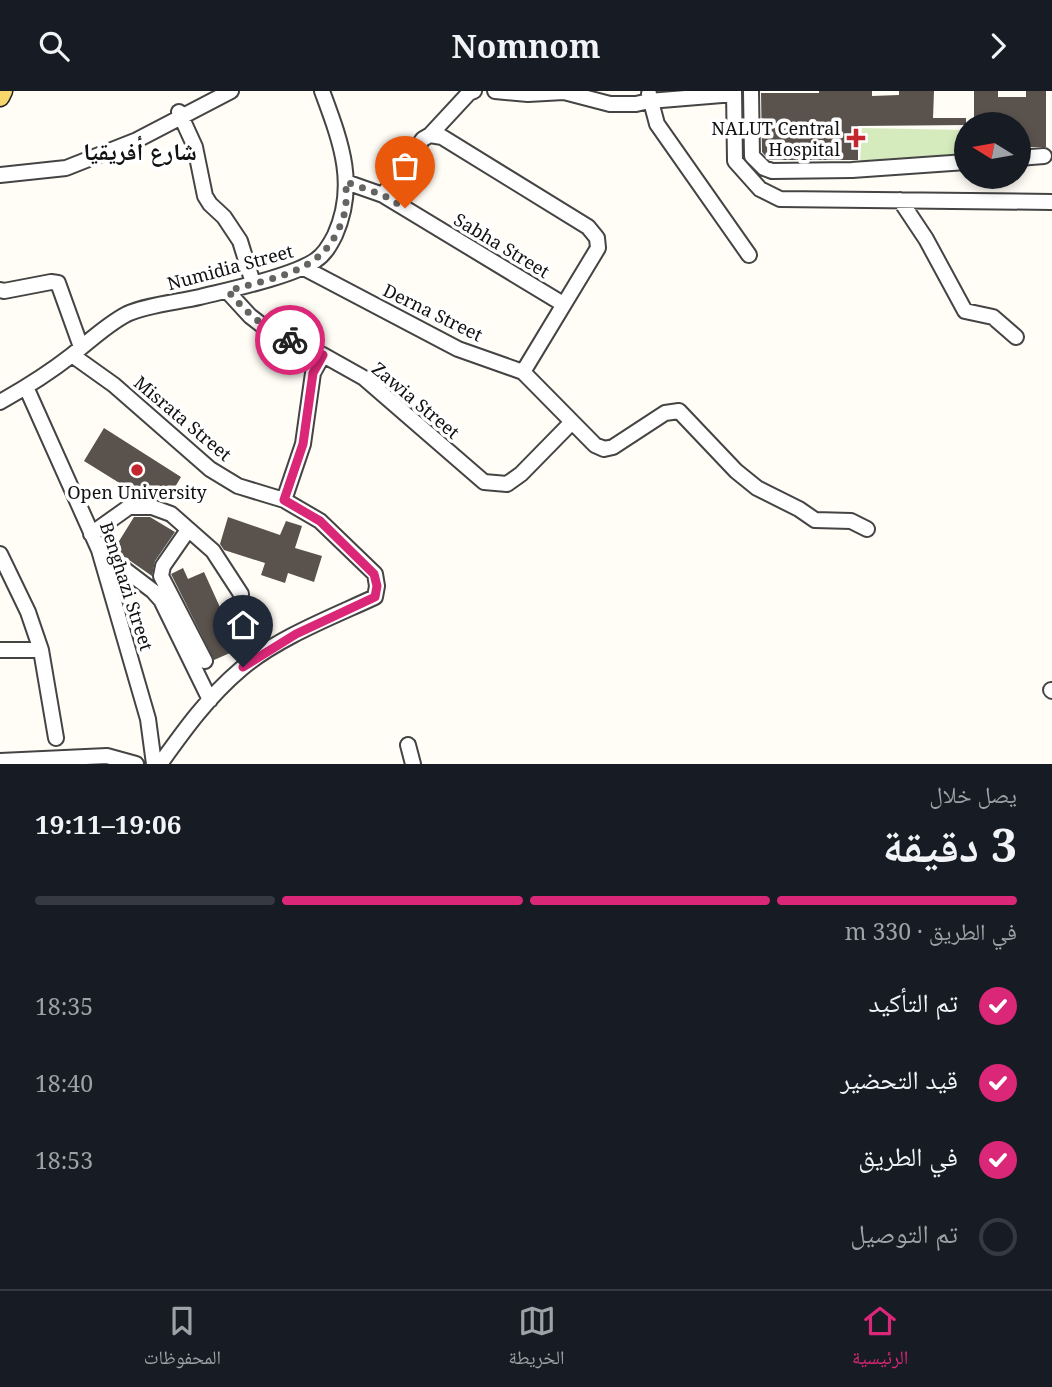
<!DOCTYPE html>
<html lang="ar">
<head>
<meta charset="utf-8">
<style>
  body { margin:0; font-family:"Noto Serif","Noto Naskh Arabic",serif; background:#242831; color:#f1f3f6; direction:rtl; height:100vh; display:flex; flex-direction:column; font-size:26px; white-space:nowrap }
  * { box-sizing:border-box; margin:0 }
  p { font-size:23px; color:#9ea1a6 }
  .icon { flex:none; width:38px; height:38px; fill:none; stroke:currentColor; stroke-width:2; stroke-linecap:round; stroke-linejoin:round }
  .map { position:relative; height:673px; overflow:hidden; direction:ltr }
  .side { display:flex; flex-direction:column; background:#171b24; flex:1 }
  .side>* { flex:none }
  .needle { width:46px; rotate:281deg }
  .controls { position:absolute; left:954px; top:21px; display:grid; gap:14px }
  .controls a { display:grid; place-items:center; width:77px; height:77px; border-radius:50%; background:#171b24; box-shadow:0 4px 10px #0003; font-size:35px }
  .pin { position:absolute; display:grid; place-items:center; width:60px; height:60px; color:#fff; margin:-72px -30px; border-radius:50% 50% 50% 0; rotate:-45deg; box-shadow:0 0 7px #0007 }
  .pin .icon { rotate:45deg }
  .courier { position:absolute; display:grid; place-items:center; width:70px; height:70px; margin:-35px; border:5px solid #db2777; border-radius:50%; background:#fff; color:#222; box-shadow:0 2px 9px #0007 }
  .headline em { font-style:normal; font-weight:700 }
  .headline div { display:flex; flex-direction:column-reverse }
  .headline { display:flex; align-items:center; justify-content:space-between; height:119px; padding:0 35px }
  h1 { font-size:46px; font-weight:700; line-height:52px }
  .bar { display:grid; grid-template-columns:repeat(4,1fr); gap:10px 7px; align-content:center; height:84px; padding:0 35px }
  .bar i { height:9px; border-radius:5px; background:#363941 }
  .bar .active { background:#db2777 }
  .bar p { grid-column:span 4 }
  ol { padding:0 35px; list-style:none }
  li { display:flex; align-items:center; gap:21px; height:77px }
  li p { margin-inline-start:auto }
  li .icon { padding:7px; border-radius:50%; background:#db2777; color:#fff; stroke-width:4 }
  li:last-child { color:#9ea1a6 }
  li i { width:38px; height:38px; border:4px solid #363941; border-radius:50% }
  header { display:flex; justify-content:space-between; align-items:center; height:91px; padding:0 35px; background:#171b24; font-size:32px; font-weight:700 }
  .tab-bar { display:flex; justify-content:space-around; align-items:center; height:98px; border-top:2px solid #363941; background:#171b24; font-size:19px; color:#9ea1a6 }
  .tab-bar a { display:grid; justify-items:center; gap:4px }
  .tab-bar .active { color:#db2777 }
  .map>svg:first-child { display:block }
  .green { fill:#d5ebbd }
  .building { fill:#5a524d }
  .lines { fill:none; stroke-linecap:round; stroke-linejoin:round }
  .minor-casing { stroke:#444; stroke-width:18 }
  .major-casing { stroke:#222; stroke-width:21 }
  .minor { stroke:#fff; stroke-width:14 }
  .major { stroke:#f9d66b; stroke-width:18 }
  .done { stroke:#646461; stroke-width:7; stroke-dasharray:0 12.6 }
  .route { stroke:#db2777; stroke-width:9 }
  .poi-dot { fill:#c4262e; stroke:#fff; stroke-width:2.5 }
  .labels { text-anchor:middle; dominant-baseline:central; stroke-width:7; stroke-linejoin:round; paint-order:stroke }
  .poi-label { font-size:18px; fill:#111; stroke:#fff; text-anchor:end }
  .street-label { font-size:18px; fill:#111; stroke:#fff }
  .district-label { font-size:24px; font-weight:bold; fill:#111; stroke:#fff }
</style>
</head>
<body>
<header><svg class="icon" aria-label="forward" viewBox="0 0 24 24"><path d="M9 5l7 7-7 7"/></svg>Nomnom<svg class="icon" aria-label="search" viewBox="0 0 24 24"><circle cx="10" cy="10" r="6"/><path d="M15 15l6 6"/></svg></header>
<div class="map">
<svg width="1052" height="673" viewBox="0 0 1052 673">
  <rect width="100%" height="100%" fill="#fffdf5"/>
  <!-- green -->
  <path class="green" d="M 862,37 L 966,39 L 966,68 L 860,73 Z"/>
  <!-- building -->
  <path class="building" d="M 819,0 L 872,0 L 872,5 L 899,4 L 899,0 L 934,0 L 933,27 L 966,27 L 966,34 L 858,35 L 858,69 L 769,69 L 762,61 L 761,2 L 819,2 Z
    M 974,0 L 998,0 L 998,6 L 1026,6 L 1026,0 L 1046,0 L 1046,56 L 1018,56 L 1018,33 L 974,33 Z
    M 104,337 L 181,386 L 166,411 L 155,407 L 142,406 L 84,370 Z
    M 134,426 L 150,426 L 175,441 L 155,470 L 152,485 L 116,460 L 116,455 Z
    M 228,426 L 280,444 L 286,430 L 302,435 L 295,457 L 322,465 L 314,491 L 288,482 L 285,492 L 261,484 L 265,472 L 224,459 L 220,453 Z
    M 183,477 L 188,488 L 204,481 L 239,558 L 214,569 L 171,483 Z"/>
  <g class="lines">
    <defs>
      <path id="minor" d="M 495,0 L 528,3 L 564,1 L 610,13 L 636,13 L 649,10 L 734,3
        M 734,0 L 735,70 L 760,98 L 780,108 L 1052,111
        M 751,0 L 752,65 L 764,77 L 772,80 L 852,79 L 966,71
        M 649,3 L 657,33 L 749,164
        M 179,21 L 195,56 L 205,105 L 210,113 L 224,126 L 240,150 L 253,192
        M 430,44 L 469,2 L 474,0
        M 1018,67 L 1044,65
        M 0,84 L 66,77 L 137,49 L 231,0
        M 346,91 L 383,104 L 563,213
        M 383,104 L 423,48 L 430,44 L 442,46 L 588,136 L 597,147 L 598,157 L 523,281
        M 900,109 L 926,148 L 965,220 L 993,226 L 1016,246
        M 304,177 L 458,258 L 523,281 L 595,354 L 604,358 L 613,356 L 665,322 L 679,320 L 736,380 L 757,397 L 799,418 L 815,429 L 851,430 L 867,438
        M 0,199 L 4,200 L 51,191 L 58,192 L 81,256
        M 227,200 L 250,225 L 263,235 L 323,264 L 364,287 L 484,391 L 507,393 L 521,383 L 571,332
        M 72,264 L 114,294 L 210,378 L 238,395 L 284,409 L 320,430 L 375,483 L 377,495 L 375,506 C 332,526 277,547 241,578 C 208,606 185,638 160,673
        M 26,296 L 99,459 L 148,628 L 154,673
        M 0,311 C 25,297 49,282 72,264 C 90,250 106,234 127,223 C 146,214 178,211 200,206 C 228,199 294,185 316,169 C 325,163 330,154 335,144 C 358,93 340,49 322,0
        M 284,409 L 303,353 L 313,282 L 323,264
        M 188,439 L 163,475 L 161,485 L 205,570
        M 91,443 L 129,416 L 152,416 L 171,423 L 213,460 L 241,503
        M 99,459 L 153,500 L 161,509 L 210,609
        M 0,463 L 28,521 L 41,559 L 56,647
        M 0,559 L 41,559
        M 1051,599 L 1052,600
        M 408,654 L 413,673
        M 0,670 L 107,665 L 136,673"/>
      <path id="major" d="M 0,6 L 3,0"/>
    </defs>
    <!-- minor casing -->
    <use href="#minor" class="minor-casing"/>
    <!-- major casing -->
    <use href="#major" class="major-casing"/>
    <!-- minor -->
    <use href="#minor" class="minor"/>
    <!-- major -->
    <use href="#major" class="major"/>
  </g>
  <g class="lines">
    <!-- done -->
    <path class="done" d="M 290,249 C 263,237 246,221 228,200 C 279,184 326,183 344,124 C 347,114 346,101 346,91 L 383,104 L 405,117"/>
    <!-- route -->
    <path class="route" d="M 243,576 L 296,543 L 375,506 L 377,495 L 374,483 L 320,430 L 284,409 L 303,353 L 313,282 L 323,264 L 290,249"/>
  </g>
  <!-- markers -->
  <g class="poi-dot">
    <path d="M852.5 36.5h7v7h7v7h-7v7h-7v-7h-7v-7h7z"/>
    <circle cx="137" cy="379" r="7"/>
  </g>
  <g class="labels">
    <!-- poi labels -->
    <g class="poi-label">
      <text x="840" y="37">NALUT Central<tspan x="840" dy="21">Hospital</tspan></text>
      <text x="137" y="401" text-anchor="middle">Open University</text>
    </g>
    <!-- street labels -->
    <g class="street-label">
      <text transform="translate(502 154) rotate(31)">Sabha Street</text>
      <text transform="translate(230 176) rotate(-15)">Numidia Street</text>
      <text transform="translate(433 221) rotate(26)">Derna Street</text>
      <text transform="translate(416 309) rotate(40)">Zawia Street</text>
      <text transform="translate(183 327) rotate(40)">Misrata Street</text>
      <text transform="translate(127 495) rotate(72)">Benghazi Street</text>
    </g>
    <!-- district labels -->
    <g class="district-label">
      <text x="140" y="59">شارع أفريقيا</text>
    </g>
  </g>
</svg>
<div class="controls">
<a><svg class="needle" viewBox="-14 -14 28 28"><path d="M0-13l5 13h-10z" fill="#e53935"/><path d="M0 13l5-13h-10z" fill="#9ea1a6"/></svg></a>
</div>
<div class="pin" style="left:405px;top:117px;background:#ea580c"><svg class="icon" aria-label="bag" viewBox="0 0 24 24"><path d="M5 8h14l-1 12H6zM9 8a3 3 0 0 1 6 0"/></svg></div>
<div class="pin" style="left:243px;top:576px;background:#1f2937"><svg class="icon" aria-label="home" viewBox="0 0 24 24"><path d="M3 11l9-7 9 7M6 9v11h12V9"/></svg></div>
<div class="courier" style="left:290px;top:249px"><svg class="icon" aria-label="bike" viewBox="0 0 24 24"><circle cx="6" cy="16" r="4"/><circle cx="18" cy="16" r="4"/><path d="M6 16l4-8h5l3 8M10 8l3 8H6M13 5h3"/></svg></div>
</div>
<section class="side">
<div class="headline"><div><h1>3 دقيقة</h1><p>يصل خلال</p></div><em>19:06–19:11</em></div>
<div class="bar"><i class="active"></i><i class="active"></i><i class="active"></i><i></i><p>في الطريق · 330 m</p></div>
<ol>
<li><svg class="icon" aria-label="check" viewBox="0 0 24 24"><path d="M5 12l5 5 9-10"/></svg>تم التأكيد<p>18:35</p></li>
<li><svg class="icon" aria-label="check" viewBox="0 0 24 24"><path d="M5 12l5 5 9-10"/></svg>قيد التحضير<p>18:40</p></li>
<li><svg class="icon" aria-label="check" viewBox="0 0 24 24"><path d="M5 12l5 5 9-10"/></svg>في الطريق<p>18:53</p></li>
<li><i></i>تم التوصيل</li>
</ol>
</section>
<nav class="tab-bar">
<a class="active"><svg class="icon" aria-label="home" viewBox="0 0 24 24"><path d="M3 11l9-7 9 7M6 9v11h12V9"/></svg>الرئيسية</a>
<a><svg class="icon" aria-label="map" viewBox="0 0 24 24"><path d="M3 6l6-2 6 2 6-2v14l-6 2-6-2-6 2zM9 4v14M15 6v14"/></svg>الخريطة</a>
<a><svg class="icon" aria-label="saved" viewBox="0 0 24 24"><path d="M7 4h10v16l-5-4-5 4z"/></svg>المحفوظات</a>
</nav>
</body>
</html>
